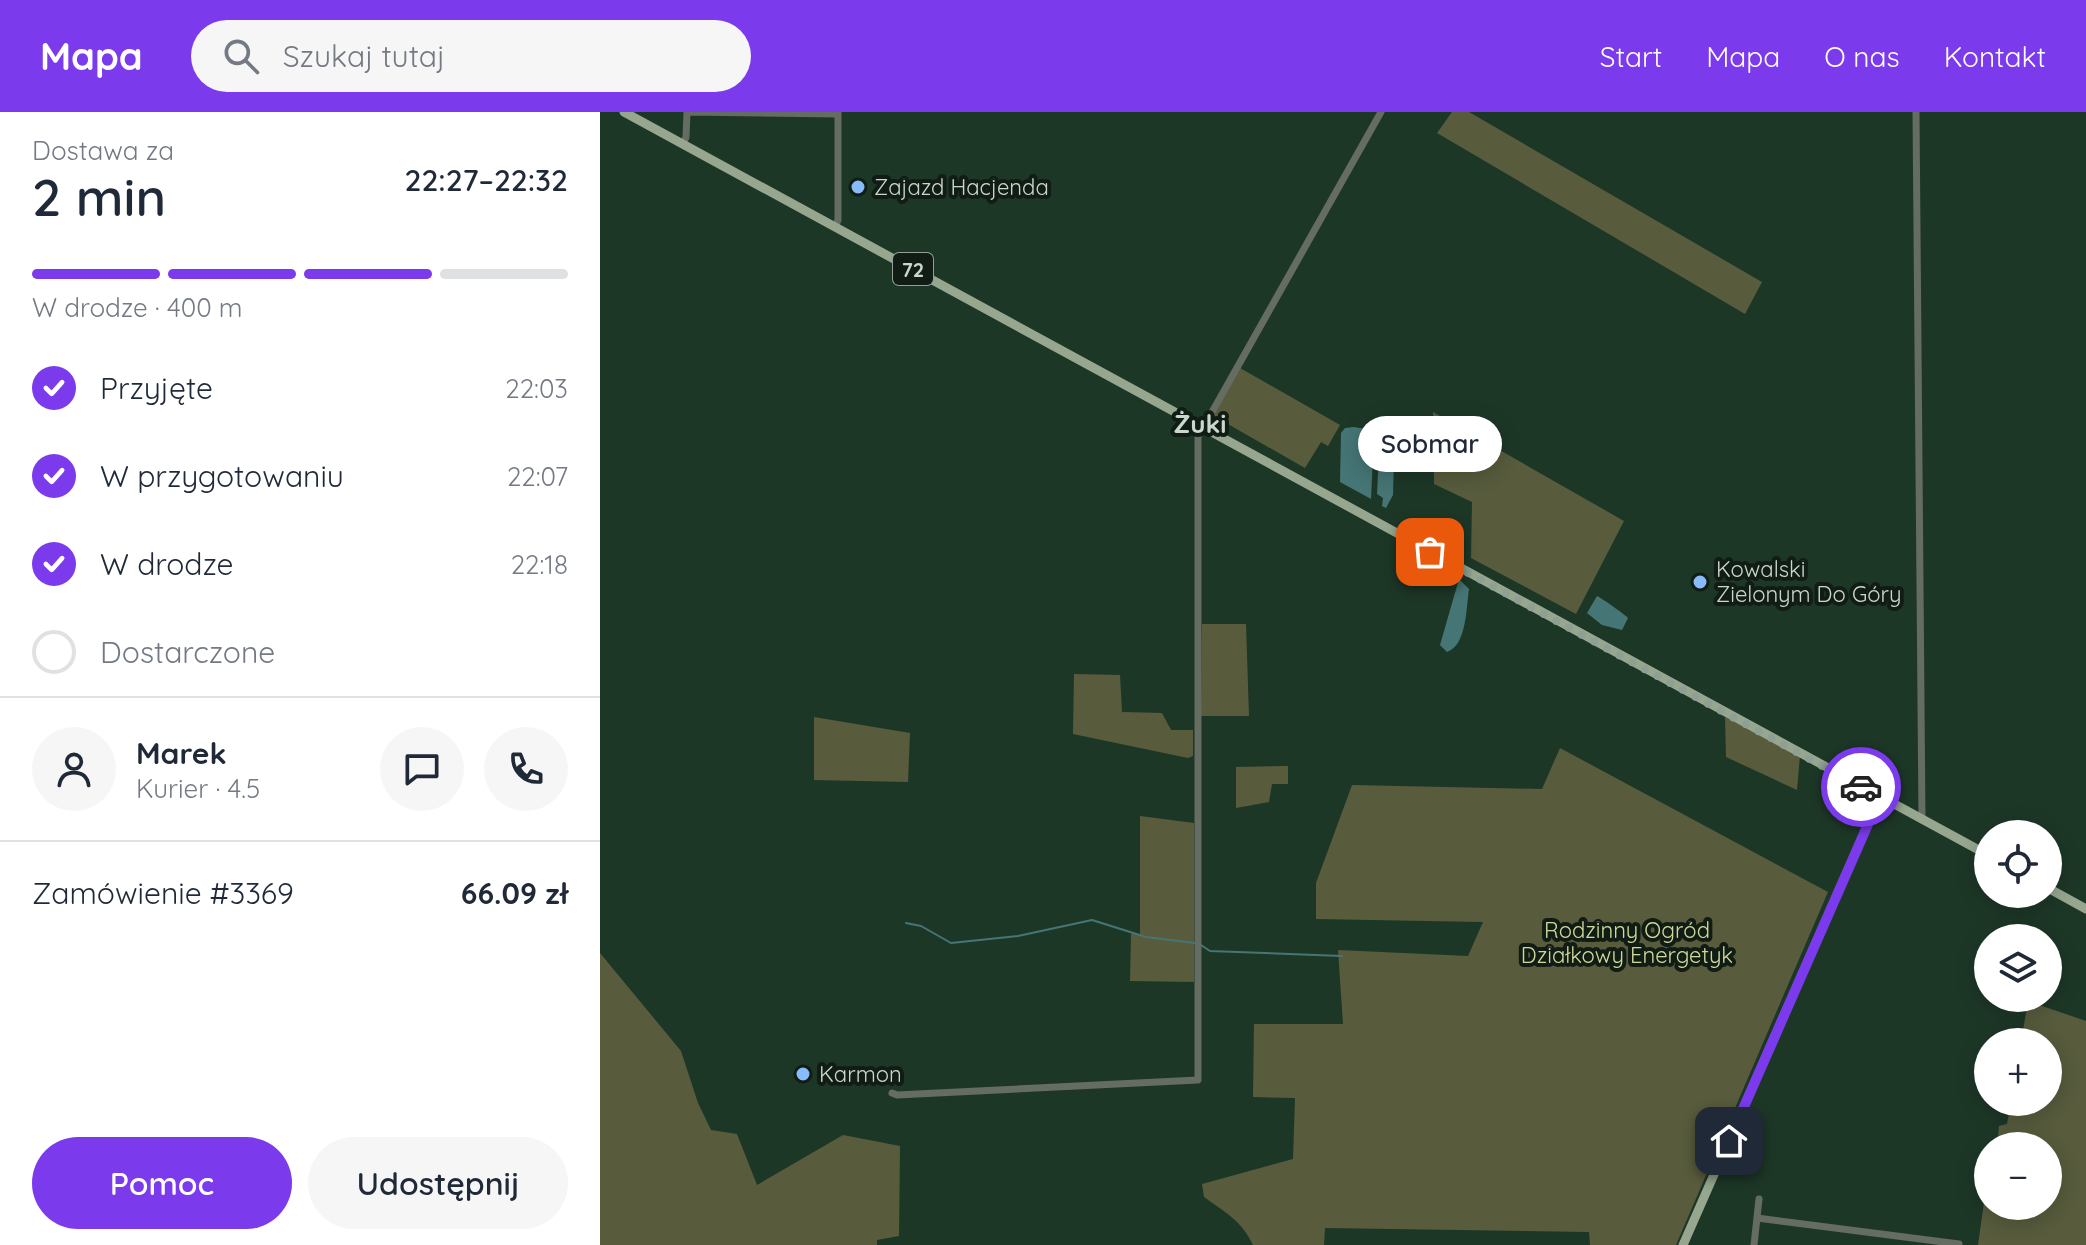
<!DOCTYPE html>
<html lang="pl">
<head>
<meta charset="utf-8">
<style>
  body { margin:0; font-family:Quicksand,sans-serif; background:#f6f6f7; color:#1f2937; height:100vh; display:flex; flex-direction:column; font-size:30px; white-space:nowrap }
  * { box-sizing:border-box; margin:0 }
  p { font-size:26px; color:#747a83 }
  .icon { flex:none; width:44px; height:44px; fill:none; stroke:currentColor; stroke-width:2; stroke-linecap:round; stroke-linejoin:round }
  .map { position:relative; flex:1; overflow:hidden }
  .drawer { display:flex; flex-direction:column; background:#fff; width:600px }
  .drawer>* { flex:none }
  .controls { position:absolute; left:1374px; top:708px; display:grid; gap:16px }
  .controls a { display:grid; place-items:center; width:88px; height:88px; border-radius:50%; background:#fff; box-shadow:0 4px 20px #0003; font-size:40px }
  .pin { position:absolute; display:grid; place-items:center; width:68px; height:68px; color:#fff; margin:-34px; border-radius:16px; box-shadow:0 4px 12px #0006 }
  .courier { position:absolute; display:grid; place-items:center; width:80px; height:80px; margin:-40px; border:6px solid #7c3aed; border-radius:50%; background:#fff; color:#222; box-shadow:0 2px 10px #0007 }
  .bubble { position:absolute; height:56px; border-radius:28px; background:#fff; box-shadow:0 4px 20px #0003; font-size:26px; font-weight:600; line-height:56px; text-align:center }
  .headline em { font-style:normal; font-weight:600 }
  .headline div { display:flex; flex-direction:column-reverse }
  .headline { display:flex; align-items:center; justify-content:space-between; height:136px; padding:0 32px }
  h1 { font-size:52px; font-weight:600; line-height:60px }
  .bar { display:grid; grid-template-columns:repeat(4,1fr); gap:12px 8px; align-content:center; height:96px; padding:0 32px }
  .bar i { height:10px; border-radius:6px; background:#e0e1e3 }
  .bar .selected { background:#7c3aed }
  .bar p { grid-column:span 4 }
  .line { display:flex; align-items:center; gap:20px; padding:0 32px; border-top:2px solid #e0e1e3 }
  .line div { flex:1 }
  .round { display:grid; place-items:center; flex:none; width:84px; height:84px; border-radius:42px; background:#f6f6f7 }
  ol { padding:0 32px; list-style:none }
  li { display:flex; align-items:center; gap:24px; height:88px }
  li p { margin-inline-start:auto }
  li .icon { padding:8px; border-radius:50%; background:#7c3aed; color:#fff; stroke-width:4 }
  li:last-child { color:#747a83 }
  li i { width:44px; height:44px; border:4px solid #e0e1e3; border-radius:50% }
  .primary-button { display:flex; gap:16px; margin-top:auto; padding:16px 32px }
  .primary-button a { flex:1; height:92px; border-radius:48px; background:#7c3aed; color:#fff; font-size:32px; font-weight:600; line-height:92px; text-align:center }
  .primary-button a+a { background:#f6f6f7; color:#1f2937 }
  header { display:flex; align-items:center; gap:48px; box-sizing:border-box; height:112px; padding:0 40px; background:#7c3aed; color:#fff }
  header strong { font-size:38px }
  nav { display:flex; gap:44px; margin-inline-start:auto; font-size:28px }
  .search { width:560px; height:72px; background:#f6f6f7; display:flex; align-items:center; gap:20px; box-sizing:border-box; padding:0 28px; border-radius:44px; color:#747a83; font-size:30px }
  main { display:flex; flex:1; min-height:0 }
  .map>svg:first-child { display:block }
  .green { fill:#585c3d }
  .water { fill:#467575 }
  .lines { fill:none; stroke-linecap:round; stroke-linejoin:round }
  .stream { stroke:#467575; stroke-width:2 }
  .minor { stroke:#656c61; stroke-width:7 }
  .major { stroke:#97a78f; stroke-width:9 }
  .done { stroke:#8da093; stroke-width:8; stroke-dasharray:0 14.4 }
  .route { stroke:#7c3aed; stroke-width:10 }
  .poi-dot { fill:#87bbfb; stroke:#101c14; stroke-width:3 }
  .labels { text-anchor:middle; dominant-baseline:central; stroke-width:8; stroke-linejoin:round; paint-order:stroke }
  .shield { fill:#101c14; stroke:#92a096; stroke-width:2 }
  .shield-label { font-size:20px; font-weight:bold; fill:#c9d8cd }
  .poi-label { font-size:22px; fill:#c9d8cd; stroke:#101c14; text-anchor:start }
  .park-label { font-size:22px; fill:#d0d99b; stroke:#101c14 }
  .quarter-label { font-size:26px; font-weight:bold; fill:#c9d8cd; stroke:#101c14 }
</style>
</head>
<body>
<header>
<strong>Mapa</strong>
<div class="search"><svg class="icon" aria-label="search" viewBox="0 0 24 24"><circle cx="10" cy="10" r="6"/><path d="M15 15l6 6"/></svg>Szukaj tutaj</div>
<nav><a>Start</a><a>Mapa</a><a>O nas</a><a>Kontakt</a></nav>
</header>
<main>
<section class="drawer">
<div class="headline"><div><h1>2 min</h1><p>Dostawa za</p></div><em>22:27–22:32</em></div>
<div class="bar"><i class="selected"></i><i class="selected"></i><i class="selected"></i><i></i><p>W drodze · 400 m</p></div>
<ol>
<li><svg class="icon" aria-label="check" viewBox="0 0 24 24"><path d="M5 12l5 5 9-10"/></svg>Przyjęte<p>22:03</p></li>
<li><svg class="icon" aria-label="check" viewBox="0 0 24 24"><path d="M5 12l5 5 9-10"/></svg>W przygotowaniu<p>22:07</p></li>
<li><svg class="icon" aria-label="check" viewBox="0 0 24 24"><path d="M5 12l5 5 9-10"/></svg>W drodze<p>22:18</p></li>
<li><i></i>Dostarczone</li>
</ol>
<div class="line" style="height:144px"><a class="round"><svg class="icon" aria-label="person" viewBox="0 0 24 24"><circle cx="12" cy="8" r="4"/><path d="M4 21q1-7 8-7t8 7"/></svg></a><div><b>Marek</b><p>Kurier · 4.5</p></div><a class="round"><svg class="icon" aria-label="chat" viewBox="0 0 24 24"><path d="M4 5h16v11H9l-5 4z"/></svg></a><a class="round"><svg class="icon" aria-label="phone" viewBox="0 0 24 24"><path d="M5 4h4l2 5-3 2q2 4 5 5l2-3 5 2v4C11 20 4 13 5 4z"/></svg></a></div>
<div class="line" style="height:104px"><div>Zamówienie #3369</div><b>66.09 zł</b></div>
<div class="primary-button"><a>Pomoc</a><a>Udostępnij</a></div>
</section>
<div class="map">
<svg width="1486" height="1133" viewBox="0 0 1486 1133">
  <rect width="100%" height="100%" fill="#1d3727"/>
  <!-- green -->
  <path class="green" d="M 852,0 L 869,0 L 1162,170 L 1145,202 L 837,21 Z
    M 640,256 L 740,313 L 728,334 L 721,330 L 705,356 L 612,303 Z
    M 833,300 L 1024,409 L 976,502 L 871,446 L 872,390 L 834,372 Z
    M 602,512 L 646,512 L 649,604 L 601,604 Z
    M 474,562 L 520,563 L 522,600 L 562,601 L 571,618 L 593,618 L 593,644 L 588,646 L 473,622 Z
    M 214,605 L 310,621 L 308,670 L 214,668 Z
    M 1125,605 L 1200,643 L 1197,678 L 1126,645 Z
    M 960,636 L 1228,780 L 1076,1133 L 990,1133 L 989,1120 L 725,1116 L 724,1133 L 653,1133 C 642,1109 625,1100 604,1085 L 602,1072 L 693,1047 L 695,986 L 653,985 L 654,912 L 743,912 L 738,838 L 868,844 L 883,810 L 716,807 L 716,771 L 752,673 L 942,677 Z
    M 688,654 L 688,672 L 672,672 L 669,690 L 636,696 L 636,655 Z
    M 540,704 L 594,711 L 594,870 L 530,869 L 531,822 L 540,822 Z
    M 0,841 L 81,939 L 98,991 L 111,1018 L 137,1022 L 157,1073 L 243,1023 L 300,1034 L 299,1124 L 277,1128 L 277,1133 L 0,1133 Z
    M 1428,889 L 1486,909 L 1486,1133 L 1378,1133 L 1388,1062 L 1388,1094 L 1448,1094 L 1448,1034 L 1397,1034 L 1399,1014 L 1407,1012 L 1411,990 L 1448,990 L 1448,930 L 1421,930 Z"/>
  <!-- water -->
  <path class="water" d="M 754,315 L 771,318 L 774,324 L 771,387 L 740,370 L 741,321 L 745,316 Z
    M 779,340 L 792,344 L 794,348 L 793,383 L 786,396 L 782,394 L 783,386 L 777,382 Z
    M 859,467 L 869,477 C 866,496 867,533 847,540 L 840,533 Z
    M 997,484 C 1000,485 1026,503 1028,506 L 1022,518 L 1002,513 L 987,501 Z"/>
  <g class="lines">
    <!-- stream -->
    <path class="stream" d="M 306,811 L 321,814 L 351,831 L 418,824 L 492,808 L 546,825 L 595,831
      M 601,833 L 610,839 L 742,844"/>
    <!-- minor -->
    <path class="minor" d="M 1316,0 L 1322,708
      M 83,32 L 86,25 L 87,0 L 238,2
      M 235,115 L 238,108 L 238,0
      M 292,981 L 297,983 L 598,968 L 598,325 L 781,0
      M 1157,1106 L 1359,1132
      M 1154,1133 L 1159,1087"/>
    <!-- major -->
    <path class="major" d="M 24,0 L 1388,743
      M 1448,776 L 1486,797
      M 1083,1133 L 1280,685"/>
  </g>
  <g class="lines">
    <!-- done -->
    <path class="done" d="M 830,440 L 1261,675"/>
    <!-- route -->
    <path class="route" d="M 1129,1029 L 1280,685 L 1261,675"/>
  </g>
  <!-- markers -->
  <g class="poi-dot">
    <circle cx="258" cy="75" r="8"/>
    <circle cx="1100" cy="470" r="8"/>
    <circle cx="203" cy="962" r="8"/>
  </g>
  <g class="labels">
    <!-- shield labels -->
    <rect class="shield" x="293" y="141" width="40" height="32" rx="6"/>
    <g class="shield-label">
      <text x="313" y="157">72</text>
    </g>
    <!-- poi labels -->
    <g class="poi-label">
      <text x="274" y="75">Zajazd Hacjenda</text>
      <text x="1116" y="457">Kowalski<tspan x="1116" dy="25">Zielonym Do Góry</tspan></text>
      <text x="219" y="962">Karmon</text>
    </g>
    <!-- park labels -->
    <g class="park-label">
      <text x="1027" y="818">Rodzinny Ogród<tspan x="1027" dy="25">Działkowy Energetyk</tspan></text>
    </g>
    <!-- quarter labels -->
    <g class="quarter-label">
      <text x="600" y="311">Żuki</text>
    </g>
  </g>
</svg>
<div class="controls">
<a><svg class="icon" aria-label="locate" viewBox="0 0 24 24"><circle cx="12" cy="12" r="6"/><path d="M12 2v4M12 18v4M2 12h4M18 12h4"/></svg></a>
<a><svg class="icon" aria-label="layers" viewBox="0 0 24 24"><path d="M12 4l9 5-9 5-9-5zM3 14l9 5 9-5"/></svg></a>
<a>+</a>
<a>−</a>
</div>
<div class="pin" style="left:830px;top:440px;background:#ea580c"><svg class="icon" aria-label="bag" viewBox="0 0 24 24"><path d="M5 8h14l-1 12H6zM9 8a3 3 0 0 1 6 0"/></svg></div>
<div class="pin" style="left:1129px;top:1029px;background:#1f2937"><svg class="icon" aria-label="home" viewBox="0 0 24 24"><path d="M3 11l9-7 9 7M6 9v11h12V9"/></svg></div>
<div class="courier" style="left:1261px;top:675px"><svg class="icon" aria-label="car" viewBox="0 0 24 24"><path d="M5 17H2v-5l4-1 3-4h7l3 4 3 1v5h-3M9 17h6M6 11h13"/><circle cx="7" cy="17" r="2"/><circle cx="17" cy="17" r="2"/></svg></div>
<div class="bubble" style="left:758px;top:304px;width:144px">Sobmar</div>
</div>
</main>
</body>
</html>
